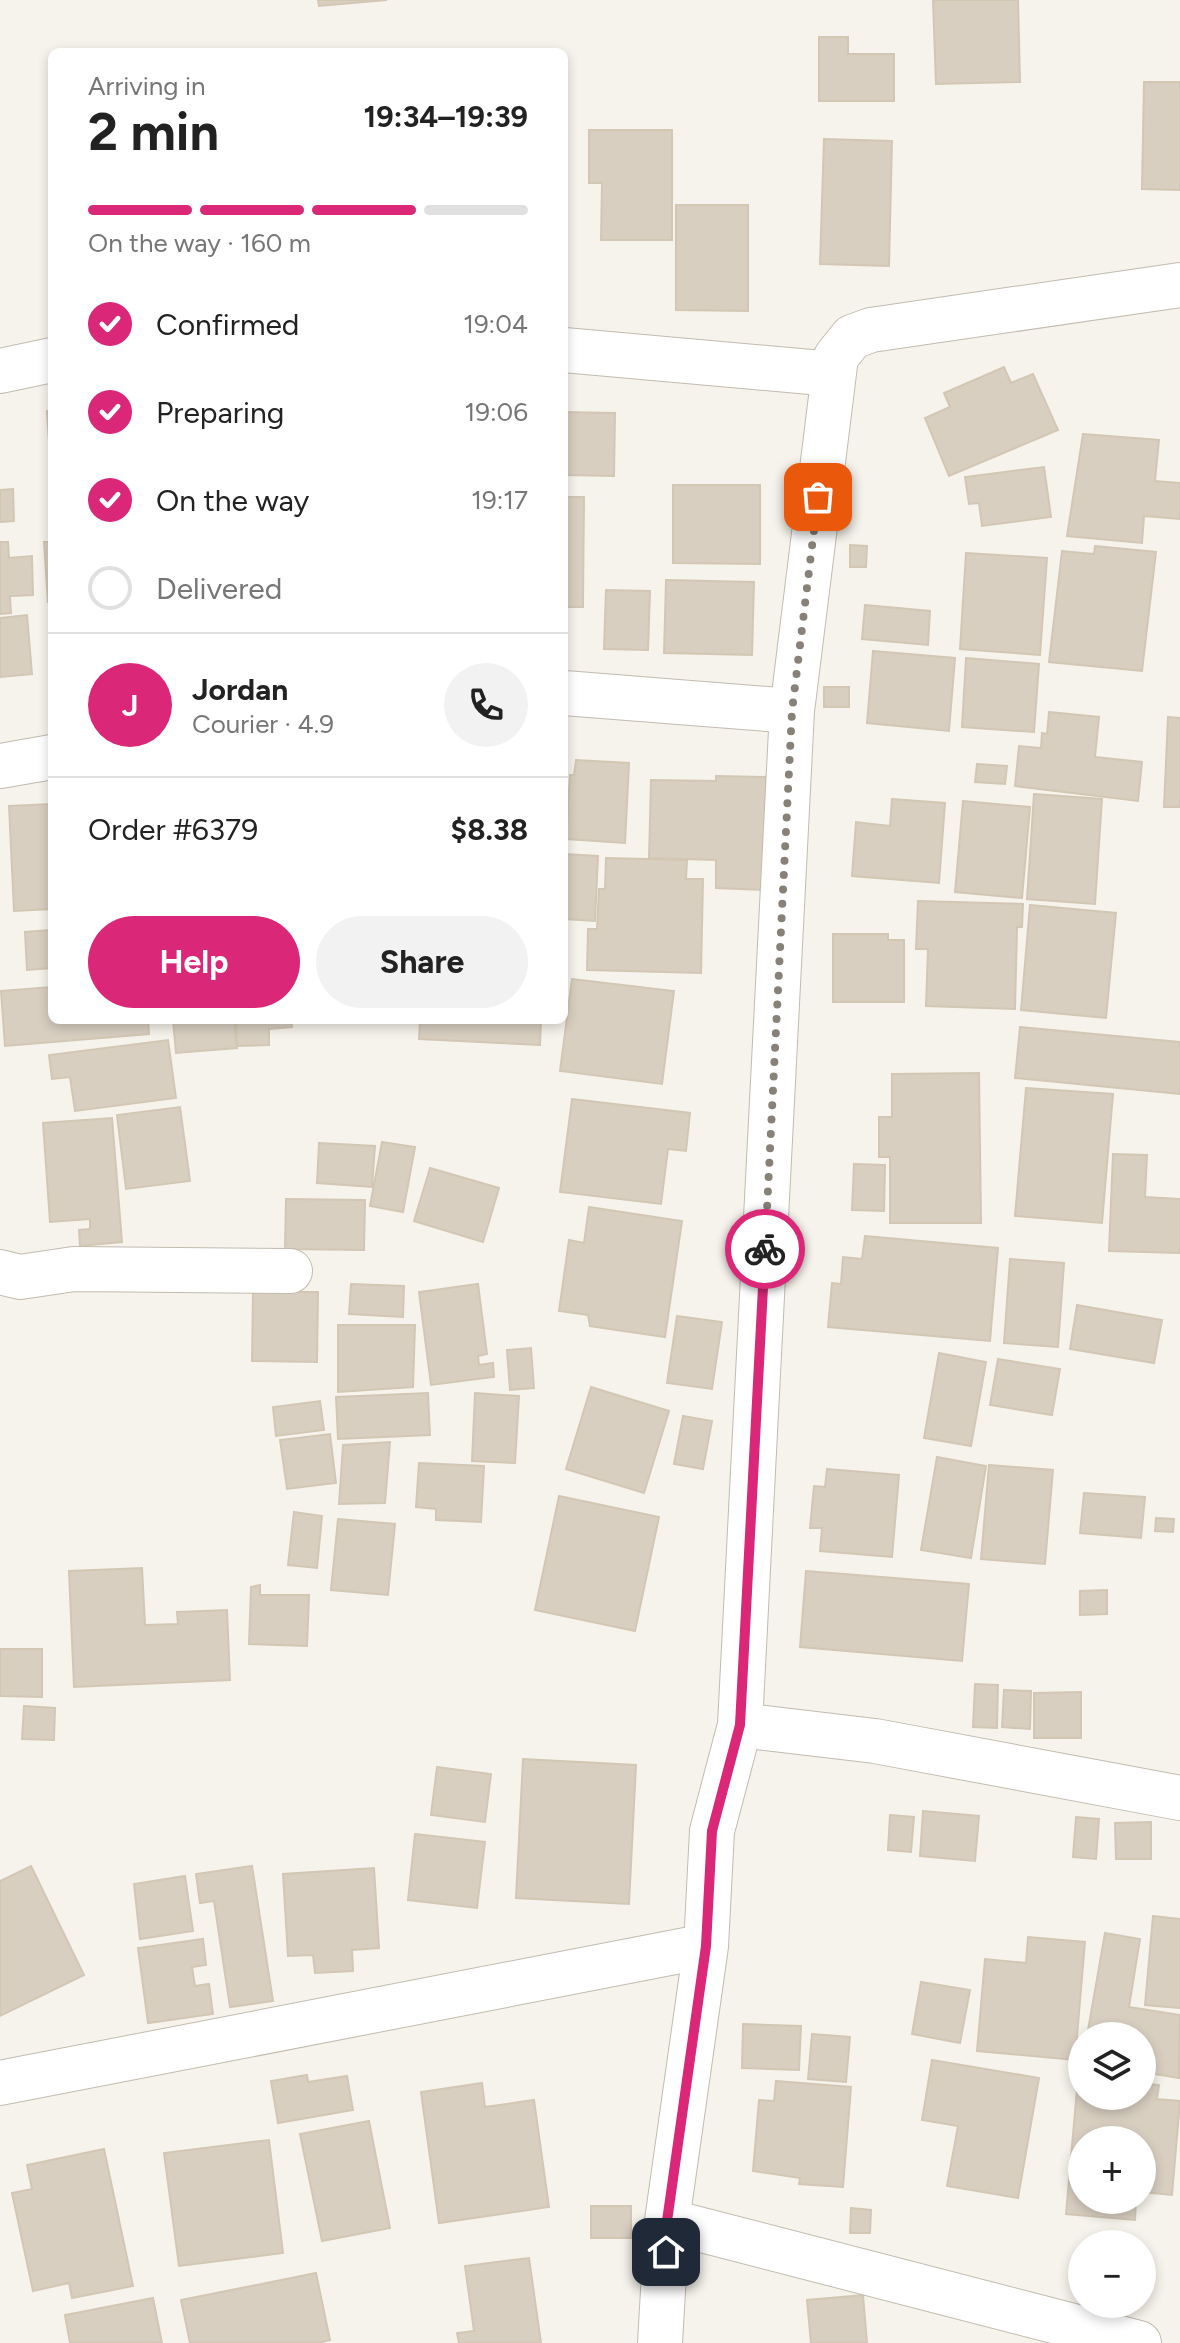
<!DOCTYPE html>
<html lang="en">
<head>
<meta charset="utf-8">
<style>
  body { margin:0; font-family:Figtree,sans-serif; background:#f2f2f2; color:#222; height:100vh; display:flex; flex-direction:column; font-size:30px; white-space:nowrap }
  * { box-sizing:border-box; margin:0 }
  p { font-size:26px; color:#767676 }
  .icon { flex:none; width:44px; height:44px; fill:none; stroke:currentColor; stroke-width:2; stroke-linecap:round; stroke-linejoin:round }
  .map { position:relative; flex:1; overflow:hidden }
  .panel { position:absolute; left:48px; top:48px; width:520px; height:976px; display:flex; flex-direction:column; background:#fff; border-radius:12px; box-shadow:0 4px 12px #0003 }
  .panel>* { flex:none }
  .controls { position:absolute; left:1068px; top:2022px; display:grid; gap:16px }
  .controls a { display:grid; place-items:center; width:88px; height:88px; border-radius:50%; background:#fff; box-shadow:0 4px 12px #0003; font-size:40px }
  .pin { position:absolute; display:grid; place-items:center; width:68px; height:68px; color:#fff; margin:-34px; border-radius:16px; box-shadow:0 4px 12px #0006 }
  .courier { position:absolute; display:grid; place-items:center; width:80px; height:80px; margin:-40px; border:6px solid #db2777; border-radius:50%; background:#fff; color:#222; box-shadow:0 2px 10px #0007 }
  .headline em { font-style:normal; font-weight:700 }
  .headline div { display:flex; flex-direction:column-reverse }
  .headline { display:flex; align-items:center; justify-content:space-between; height:136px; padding:0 40px }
  h1 { font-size:52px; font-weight:700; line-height:60px }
  .bar { display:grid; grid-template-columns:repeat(4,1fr); gap:12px 8px; align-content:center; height:96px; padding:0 40px }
  .bar i { height:10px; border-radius:6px; background:#e0e0e0 }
  .bar .current { background:#db2777 }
  .bar p { grid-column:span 4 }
  .line { display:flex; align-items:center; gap:20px; padding:0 40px; border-top:2px solid #e0e0e0 }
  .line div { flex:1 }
  .round { display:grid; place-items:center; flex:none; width:84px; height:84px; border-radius:42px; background:#f2f2f2 }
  ol { padding:0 40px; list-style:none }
  li { display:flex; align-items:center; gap:24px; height:88px }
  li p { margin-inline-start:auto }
  li .icon { padding:8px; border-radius:50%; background:#db2777; color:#fff; stroke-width:4 }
  li:last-child { color:#767676 }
  li i { width:44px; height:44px; border:4px solid #e0e0e0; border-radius:50% }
  .button { display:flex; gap:16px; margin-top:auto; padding:16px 40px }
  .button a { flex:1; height:92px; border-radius:48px; background:#db2777; color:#fff; font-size:32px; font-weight:700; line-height:92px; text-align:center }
  .button a+a { background:#f2f2f2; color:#222 }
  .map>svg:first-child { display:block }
  .building { fill:#d8cfc1; stroke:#d3c7b4; stroke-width:2 }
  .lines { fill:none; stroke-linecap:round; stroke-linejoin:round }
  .minor-casing { stroke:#c2bbae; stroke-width:46 }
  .minor { stroke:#fff; stroke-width:44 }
  .done { stroke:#878178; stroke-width:8; stroke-dasharray:0 14.4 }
  .route { stroke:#db2777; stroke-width:10 }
</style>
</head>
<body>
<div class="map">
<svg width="1180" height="2343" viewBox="0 0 1180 2343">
  <rect width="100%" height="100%" fill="#f6f3ec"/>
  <!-- building -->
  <path class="building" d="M 318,0 L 387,0 L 319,6 Z
    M 933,0 L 1018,0 L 1020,82 L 936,84 Z
    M 819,37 L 848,37 L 848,54 L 894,54 L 894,101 L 819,101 Z
    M 1144,82 L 1180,82 L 1180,190 L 1142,189 Z
    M 589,130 L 672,130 L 672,240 L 601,240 L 602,183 L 589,183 Z
    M 824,139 L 892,141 L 889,266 L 820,264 Z
    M 676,205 L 748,205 L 748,311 L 676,310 Z
    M 1004,367 L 1011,383 L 1033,374 L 1058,430 L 949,476 L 925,418 L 950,407 L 944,393 Z
    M 52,410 L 52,489 L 47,411 Z
    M 564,412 L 615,413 L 614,476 L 564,475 Z
    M 1083,434 L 1159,440 L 1155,481 L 1180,483 L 1180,519 L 1144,516 L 1142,543 L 1067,536 Z
    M 1044,467 L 1051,517 L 982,526 L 979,503 L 969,504 L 965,477 Z
    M 673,485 L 760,485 L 760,564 L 673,563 Z
    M 13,489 L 14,521 L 0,522 L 0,490 Z
    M 564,497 L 584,497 L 583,607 L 564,607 Z
    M 0,542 L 8,542 L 9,558 L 32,556 L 33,595 L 10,596 L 11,613 L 0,614 Z
    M 44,542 L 52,542 L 52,602 L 48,602 Z
    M 850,545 L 867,546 L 866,567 L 850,567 Z
    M 1095,546 L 1156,552 L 1142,671 L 1049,662 L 1062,551 L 1094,554 Z
    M 966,553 L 1047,558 L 1040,655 L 960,649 Z
    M 666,580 L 754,582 L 752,655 L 664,653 Z
    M 606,590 L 650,591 L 648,650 L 604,649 Z
    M 865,605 L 930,611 L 928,645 L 862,639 Z
    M 27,615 L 32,674 L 0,677 L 0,618 Z
    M 873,651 L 955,658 L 949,731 L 867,723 Z
    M 966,658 L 1039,664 L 1034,732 L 962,727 Z
    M 824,687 L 849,687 L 849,707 L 824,707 Z
    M 1049,712 L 1099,717 L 1095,757 L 1142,762 L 1138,801 L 1015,786 L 1019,746 L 1041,748 L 1042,733 L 1047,734 Z
    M 1168,717 L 1180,718 L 1180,807 L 1164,807 Z
    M 576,760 L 629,763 L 625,843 L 566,839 L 570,775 L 574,775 Z
    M 977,764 L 1007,766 L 1005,784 L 975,782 Z
    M 716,776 L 769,777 L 765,890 L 716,888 L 716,860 L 649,858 L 651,780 L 716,781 Z
    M 1034,794 L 1102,799 L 1095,904 L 1027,899 Z
    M 892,799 L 945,803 L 939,883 L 852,876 L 856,822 L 890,826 Z
    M 963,801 L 1030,807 L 1022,898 L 955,892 Z
    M 52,804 L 52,909 L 14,911 L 9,806 Z
    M 564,854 L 598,856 L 595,921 L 564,919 Z
    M 606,858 L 687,860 L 686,879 L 703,879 L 701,973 L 587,970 L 588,929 L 597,929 L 599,889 L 605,889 Z
    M 918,901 L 1023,904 L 1022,927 L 1017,927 L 1015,1009 L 926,1006 L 928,949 L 916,949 Z
    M 1030,905 L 1116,913 L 1106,1018 L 1021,1010 Z
    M 50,915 L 52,915 L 52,968 L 27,970 L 25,932 L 50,930 Z
    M 833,934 L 888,934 L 888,940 L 904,940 L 904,1002 L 833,1002 Z
    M 572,979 L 674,991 L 662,1084 L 560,1071 Z
    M 52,987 L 52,1020 L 148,1020 L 149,1034 L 5,1046 L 1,991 Z
    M 173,1020 L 234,1020 L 237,1048 L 176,1053 Z
    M 236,1020 L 291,1020 L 292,1027 L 269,1029 L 269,1045 L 237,1046 Z
    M 420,1020 L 541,1020 L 540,1045 L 419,1039 Z
    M 1020,1027 L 1180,1042 L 1180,1094 L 1015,1078 Z
    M 168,1040 L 176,1098 L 75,1111 L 70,1077 L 52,1079 L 49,1055 Z
    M 979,1073 L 981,1223 L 890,1223 L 890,1157 L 879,1157 L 879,1117 L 892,1117 L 892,1074 Z
    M 1026,1088 L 1113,1094 L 1102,1223 L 1015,1216 Z
    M 572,1099 L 690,1113 L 686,1151 L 668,1149 L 661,1204 L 560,1192 Z
    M 180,1107 L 190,1181 L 126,1189 L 117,1115 Z
    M 112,1118 L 122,1242 L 80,1246 L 79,1230 L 90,1229 L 90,1219 L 50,1222 L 43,1123 Z
    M 382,1142 L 415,1147 L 403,1212 L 370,1206 Z
    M 319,1143 L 375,1146 L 372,1187 L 317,1183 Z
    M 1113,1154 L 1147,1155 L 1145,1197 L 1180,1199 L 1180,1253 L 1109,1251 Z
    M 854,1164 L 885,1165 L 884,1211 L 852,1210 Z
    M 430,1168 L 499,1188 L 483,1242 L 414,1221 Z
    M 286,1199 L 365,1200 L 364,1250 L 285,1249 Z
    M 589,1207 L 682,1221 L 665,1337 L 590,1326 L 588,1315 L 559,1311 L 569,1240 L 584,1243 Z
    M 865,1236 L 998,1248 L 990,1341 L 828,1327 L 832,1283 L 841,1284 L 843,1257 L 862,1259 Z
    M 1010,1259 L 1064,1263 L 1058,1347 L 1004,1343 Z
    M 351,1284 L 404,1286 L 403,1317 L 349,1314 Z
    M 478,1284 L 487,1354 L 478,1356 L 479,1365 L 493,1363 L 494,1377 L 431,1385 L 419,1292 Z
    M 253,1292 L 318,1292 L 317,1362 L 252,1361 Z
    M 1077,1305 L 1162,1320 L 1154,1363 L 1070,1349 Z
    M 677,1316 L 722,1322 L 712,1389 L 667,1383 Z
    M 338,1325 L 415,1325 L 413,1387 L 338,1392 Z
    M 531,1348 L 534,1388 L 510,1390 L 507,1350 Z
    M 939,1353 L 986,1362 L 971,1446 L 924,1438 Z
    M 998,1359 L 1060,1369 L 1052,1415 L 990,1405 Z
    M 591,1387 L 669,1411 L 644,1493 L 566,1469 Z
    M 428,1393 L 430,1435 L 338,1439 L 336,1397 Z
    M 475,1393 L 519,1396 L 515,1463 L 472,1461 Z
    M 320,1401 L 324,1430 L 276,1436 L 273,1407 Z
    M 683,1416 L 712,1421 L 703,1469 L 674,1464 Z
    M 330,1434 L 336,1483 L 287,1489 L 280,1440 Z
    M 390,1442 L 385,1503 L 339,1504 L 343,1445 Z
    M 937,1457 L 986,1466 L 971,1558 L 921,1550 Z
    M 419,1463 L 484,1466 L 481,1522 L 436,1520 L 436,1509 L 416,1507 Z
    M 989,1465 L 1053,1470 L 1045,1564 L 981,1559 Z
    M 827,1469 L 899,1475 L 892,1557 L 820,1551 L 822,1528 L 810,1528 L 814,1486 L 825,1487 Z
    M 1084,1493 L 1145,1497 L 1141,1538 L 1080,1533 Z
    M 559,1496 L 659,1517 L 635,1631 L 535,1610 Z
    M 294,1512 L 322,1516 L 317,1568 L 288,1565 Z
    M 1156,1518 L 1174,1519 L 1173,1532 L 1155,1531 Z
    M 338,1519 L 395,1524 L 388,1595 L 331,1590 Z
    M 142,1568 L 145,1625 L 178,1624 L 177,1612 L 227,1610 L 230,1680 L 74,1687 L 69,1571 Z
    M 806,1571 L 969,1584 L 962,1661 L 800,1647 Z
    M 260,1585 L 260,1595 L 309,1595 L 307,1646 L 249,1644 L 251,1587 Z
    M 1107,1590 L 1107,1614 L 1080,1615 L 1080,1591 Z
    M 0,1649 L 42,1649 L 42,1697 L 0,1696 Z
    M 975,1684 L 998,1685 L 997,1728 L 973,1727 Z
    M 1004,1690 L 1031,1691 L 1030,1729 L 1002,1727 Z
    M 1081,1692 L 1081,1738 L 1034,1738 L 1034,1693 Z
    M 24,1706 L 55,1708 L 54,1740 L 22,1739 Z
    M 523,1759 L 636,1765 L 629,1904 L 516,1898 Z
    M 437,1767 L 491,1774 L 485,1822 L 431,1815 Z
    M 923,1811 L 979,1816 L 975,1861 L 920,1856 Z
    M 890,1815 L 914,1817 L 911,1852 L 888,1850 Z
    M 1076,1817 L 1099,1819 L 1096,1859 L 1073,1857 Z
    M 1151,1822 L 1151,1859 L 1116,1859 L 1115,1823 Z
    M 415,1834 L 485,1842 L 477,1908 L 408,1900 Z
    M 31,1866 L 84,1975 L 0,2016 L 0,1881 Z
    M 252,1866 L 273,2001 L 230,2007 L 214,1901 L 200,1903 L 196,1874 Z
    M 374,1868 L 379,1948 L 352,1950 L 353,1971 L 315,1973 L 313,1955 L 288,1956 L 283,1874 Z
    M 185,1876 L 193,1931 L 140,1939 L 134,1884 Z
    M 1153,1916 L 1180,1919 L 1180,2008 L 1145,2005 Z
    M 1105,1933 L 1140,1939 L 1129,2007 L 1180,2015 L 1179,2078 L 1142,2072 L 1142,2036 L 1087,2036 Z
    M 1028,1937 L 1085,1942 L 1075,2060 L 977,2051 L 985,1959 L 1026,1963 Z
    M 203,1939 L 206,1965 L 192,1967 L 195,1986 L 209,1984 L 213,2014 L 148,2023 L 138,1948 Z
    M 921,1982 L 970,1990 L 960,2043 L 912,2034 Z
    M 743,2024 L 801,2026 L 799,2070 L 742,2068 Z
    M 812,2034 L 850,2037 L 846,2082 L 808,2079 Z
    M 932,2060 L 1039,2078 L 1018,2198 L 947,2186 L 958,2126 L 922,2120 Z
    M 307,2075 L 308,2082 L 347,2076 L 353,2110 L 278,2123 L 271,2081 Z
    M 1078,2078 L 1082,2078 L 1082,2096 L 1142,2096 L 1142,2083 L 1159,2085 L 1157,2099 L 1180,2101 L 1172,2195 L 1142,2192 L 1142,2140 L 1082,2140 L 1082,2200 L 1136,2200 L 1135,2220 L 1066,2214 Z
    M 776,2081 L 851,2087 L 843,2187 L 799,2184 L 800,2178 L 753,2171 L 759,2100 L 774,2101 Z
    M 482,2083 L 485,2107 L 534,2100 L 549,2207 L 439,2223 L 421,2092 Z
    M 369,2121 L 390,2228 L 322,2241 L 300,2134 Z
    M 269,2140 L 283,2253 L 179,2266 L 164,2153 Z
    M 104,2149 L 133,2286 L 72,2298 L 69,2283 L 33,2291 L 12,2193 L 32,2189 L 27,2165 Z
    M 591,2206 L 631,2206 L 631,2238 L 591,2238 Z
    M 851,2208 L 871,2210 L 870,2233 L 850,2233 Z
    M 529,2258 L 541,2343 L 459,2343 L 457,2333 L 474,2331 L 465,2266 Z
    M 316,2273 L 330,2340 L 318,2343 L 190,2343 L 181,2300 Z
    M 863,2295 L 867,2343 L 811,2343 L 807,2300 Z
    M 153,2298 L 162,2343 L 70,2343 L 65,2315 Z"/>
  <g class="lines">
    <defs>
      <path id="minor" d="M 564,350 L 833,374
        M 0,371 L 52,360
        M 564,693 L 792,711
        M 0,766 L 52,757
        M 0,1272 L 20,1277 L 74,1269 L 290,1271
        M 740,1725 L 875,1741 L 1180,1798
        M 0,2083 L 706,1946
        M 667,2221 L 1139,2343
        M 660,2343 L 667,2221 L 706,1946 L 712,1831 L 740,1725 L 792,711 L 836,357 L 852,337 L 871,330 L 1180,285"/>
    </defs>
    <!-- minor casing -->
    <use href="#minor" class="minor-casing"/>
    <!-- minor -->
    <use href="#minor" class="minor"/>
  </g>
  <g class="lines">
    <!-- done -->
    <path class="done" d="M 765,1249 L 792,711 L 818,497"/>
    <!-- route -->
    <path class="route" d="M 666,2252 L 667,2221 L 706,1946 L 712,1831 L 740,1725 L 765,1249"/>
  </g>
</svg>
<div class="controls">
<a><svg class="icon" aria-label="layers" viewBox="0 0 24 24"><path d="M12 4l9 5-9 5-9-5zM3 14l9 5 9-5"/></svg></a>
<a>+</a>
<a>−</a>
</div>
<div class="pin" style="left:818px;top:497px;background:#ea580c"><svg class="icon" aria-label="bag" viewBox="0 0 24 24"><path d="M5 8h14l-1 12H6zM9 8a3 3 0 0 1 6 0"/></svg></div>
<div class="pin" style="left:666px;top:2252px;background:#1f2937"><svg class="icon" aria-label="home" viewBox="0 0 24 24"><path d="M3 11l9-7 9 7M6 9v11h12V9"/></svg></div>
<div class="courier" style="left:765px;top:1249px"><svg class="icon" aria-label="bike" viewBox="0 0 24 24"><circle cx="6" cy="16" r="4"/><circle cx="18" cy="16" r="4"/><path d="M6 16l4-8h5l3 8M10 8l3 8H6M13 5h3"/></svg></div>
<section class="panel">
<div class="headline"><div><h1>2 min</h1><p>Arriving in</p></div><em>19:34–19:39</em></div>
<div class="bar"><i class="current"></i><i class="current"></i><i class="current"></i><i></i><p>On the way · 160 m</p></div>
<ol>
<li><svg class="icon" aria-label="check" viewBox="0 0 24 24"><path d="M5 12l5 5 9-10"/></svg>Confirmed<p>19:04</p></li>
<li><svg class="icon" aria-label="check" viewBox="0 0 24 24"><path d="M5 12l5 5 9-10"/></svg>Preparing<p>19:06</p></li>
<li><svg class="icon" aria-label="check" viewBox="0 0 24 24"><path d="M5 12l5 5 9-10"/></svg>On the way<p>19:17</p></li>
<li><i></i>Delivered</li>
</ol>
<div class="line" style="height:144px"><b class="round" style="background:#db2777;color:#fff">J</b><div><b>Jordan</b><p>Courier · 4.9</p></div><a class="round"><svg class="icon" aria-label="phone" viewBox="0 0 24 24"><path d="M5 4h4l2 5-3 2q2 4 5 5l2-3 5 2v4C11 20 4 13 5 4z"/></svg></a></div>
<div class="line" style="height:104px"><div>Order #6379</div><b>$8.38</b></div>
<div class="button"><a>Help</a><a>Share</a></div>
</section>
</div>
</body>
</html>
